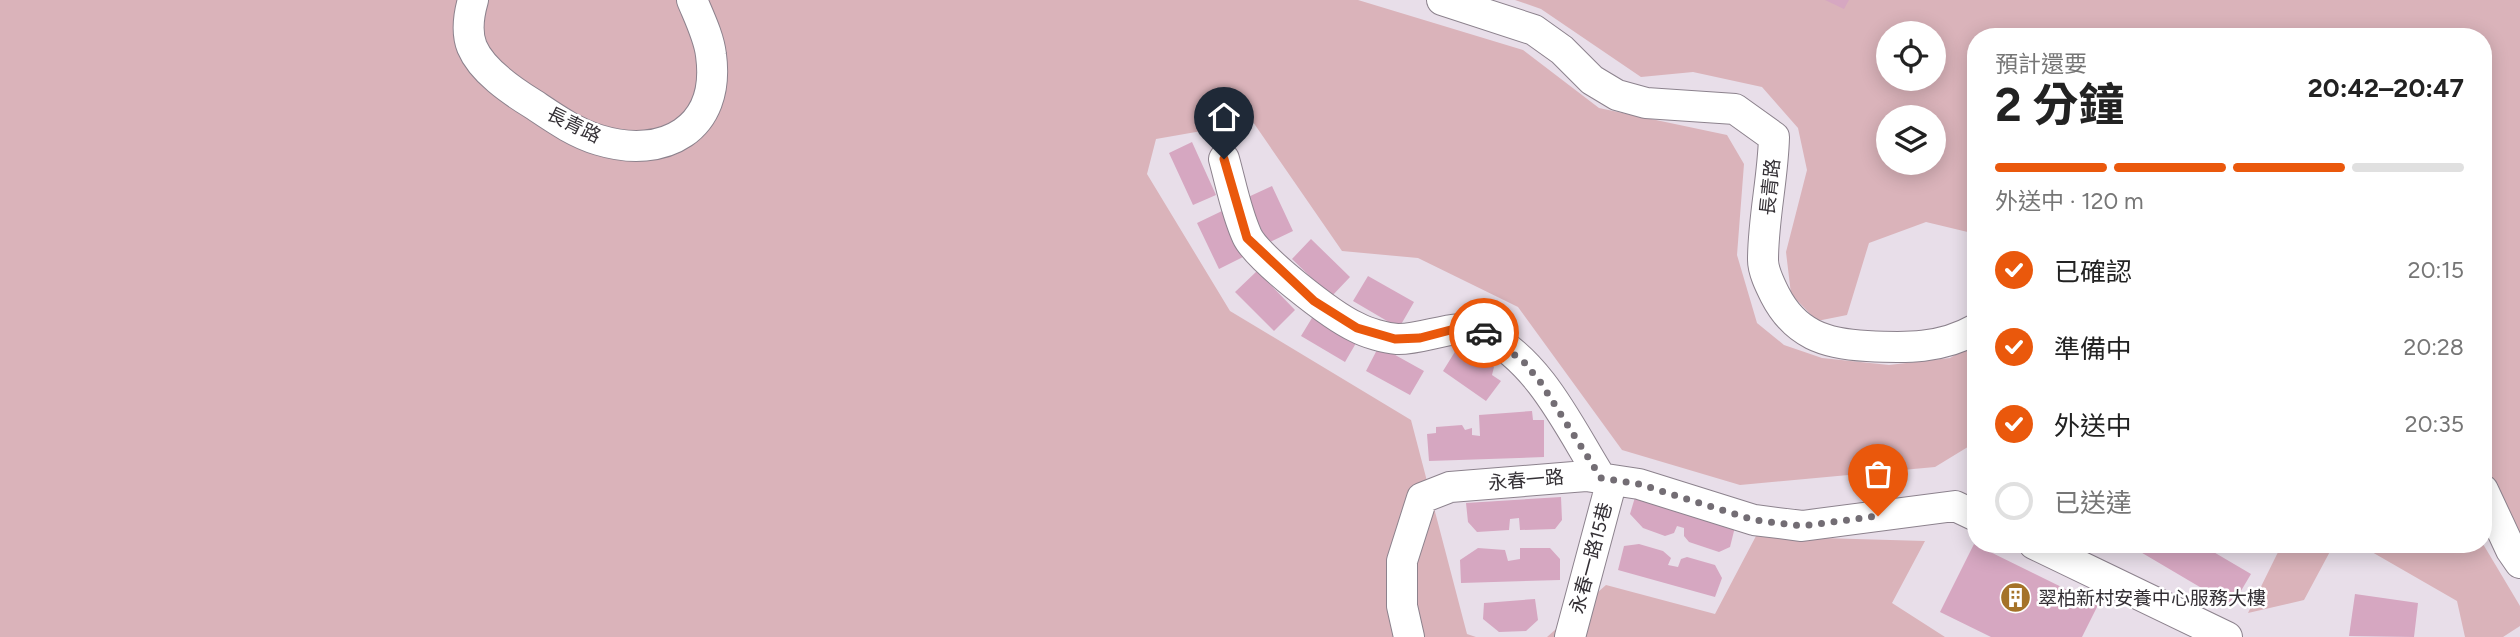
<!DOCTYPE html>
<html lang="zh-TW">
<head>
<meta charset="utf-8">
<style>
  body { margin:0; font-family:Figtree,"Noto Sans TC",sans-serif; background:#f2f2f2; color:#222; height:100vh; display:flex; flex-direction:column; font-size:26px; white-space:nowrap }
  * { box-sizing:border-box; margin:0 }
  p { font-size:23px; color:#767676 }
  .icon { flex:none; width:38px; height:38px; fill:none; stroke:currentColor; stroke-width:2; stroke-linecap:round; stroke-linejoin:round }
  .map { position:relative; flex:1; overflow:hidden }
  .side { position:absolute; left:1967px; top:28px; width:525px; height:525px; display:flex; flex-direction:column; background:#fff; border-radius:28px; box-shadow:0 4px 18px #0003 }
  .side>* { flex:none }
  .tools { position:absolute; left:1876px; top:21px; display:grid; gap:14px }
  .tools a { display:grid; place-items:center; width:70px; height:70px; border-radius:50%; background:#fff; box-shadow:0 4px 18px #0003; font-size:35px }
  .pin { position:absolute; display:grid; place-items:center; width:60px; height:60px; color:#fff; margin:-72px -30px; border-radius:50% 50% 50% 0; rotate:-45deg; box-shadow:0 0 7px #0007 }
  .pin .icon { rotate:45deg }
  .courier { position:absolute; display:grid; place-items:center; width:70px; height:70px; margin:-35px; border:5px solid #ea580c; border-radius:50%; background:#fff; color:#222; box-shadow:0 2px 9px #0007 }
  .head em { font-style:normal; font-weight:700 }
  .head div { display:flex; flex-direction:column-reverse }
  .head { display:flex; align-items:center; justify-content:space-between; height:119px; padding:0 28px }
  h1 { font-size:46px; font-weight:700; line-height:52px }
  .bar { display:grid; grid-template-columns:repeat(4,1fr); gap:10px 7px; align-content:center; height:84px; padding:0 28px }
  .bar i { height:9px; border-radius:5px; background:#e0e0e0 }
  .bar .selected { background:#ea580c }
  .bar p { grid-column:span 4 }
  ol { padding:0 28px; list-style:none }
  li { display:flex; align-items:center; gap:21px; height:77px }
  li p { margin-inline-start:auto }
  li .icon { padding:7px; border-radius:50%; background:#ea580c; color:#fff; stroke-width:4 }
  li:last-child { color:#767676 }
  li i { width:38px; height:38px; border:4px solid #e0e0e0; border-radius:50% }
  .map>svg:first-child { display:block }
  .green { fill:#dab3ba; fill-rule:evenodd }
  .building { fill:#d6a7c1 }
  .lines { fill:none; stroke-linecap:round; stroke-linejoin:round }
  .minor-casing { stroke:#8c828d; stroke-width:32 }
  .minor { stroke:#fff; stroke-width:30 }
  .done { stroke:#736d74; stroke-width:7; stroke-dasharray:0 12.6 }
  .route { stroke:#ea580c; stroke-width:9 }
  .labels { text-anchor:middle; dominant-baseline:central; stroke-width:5; stroke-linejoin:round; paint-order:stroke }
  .street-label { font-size:19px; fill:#343035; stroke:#fff }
  .poi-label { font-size:19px; fill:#343035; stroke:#fff; text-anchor:start }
</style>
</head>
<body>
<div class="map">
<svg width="2520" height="637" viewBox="0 0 2520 637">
  <rect width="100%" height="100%" fill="#e8dee9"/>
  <!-- green -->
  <path class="green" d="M 0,0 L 1358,0 L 1523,50 L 1599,108 L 1727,135 L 1744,164 L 1737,255 L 1757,323 L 1784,345 L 1822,358 L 1889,365 L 1950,358 L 1976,342 L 1976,442 L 1935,467 L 1740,485 L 1622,450 L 1518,307 L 1418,258 L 1342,251 L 1253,122 L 1156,139 L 1147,174 L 1230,311 L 1411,420 L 1467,634 L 1476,637 L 0,637 Z
    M 1515,0 L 2520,0 L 2520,546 L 2483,459 L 2483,37 L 2374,37 L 2370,34 L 2337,34 L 2331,37 L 1976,37 L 1976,234 L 1926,222 L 1869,243 L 1847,315 L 1817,321 L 1791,294 L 1786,252 L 1807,170 L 1798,128 L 1762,87 L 1693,72 L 1641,77 L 1541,9 ZM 1888,33 L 1934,33 L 1934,79 L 1888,79 ZM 1888,117 L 1934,117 L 1934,163 L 1888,163 Z
    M 1756,536 L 1925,541 L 1892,603 L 1945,637 L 1547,637 L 1606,585 L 1715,614 Z
    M 2282,544 L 2334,544 L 2304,600 L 2248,613 Z
    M 2358,544 L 2483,544 L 2520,606 L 2520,626 L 2503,637 L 2465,637 L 2457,601 Z"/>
  <!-- building -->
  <path class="building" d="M 1825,0 L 1849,0 L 1844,9 Z
    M 1192,142 L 1216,195 L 1193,205 L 1169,153 Z
    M 1272,186 L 1293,231 L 1268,243 L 1246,198 Z
    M 1222,211 L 1245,256 L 1219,269 L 1197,223 Z
    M 1311,239 L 1350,277 L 1331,297 L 1292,259 Z
    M 1257,271 L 1295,310 L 1274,331 L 1235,292 Z
    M 1368,276 L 1414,302 L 1399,328 L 1353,301 Z
    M 1315,313 L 1359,338 L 1345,362 L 1301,336 Z
    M 1379,346 L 1424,371 L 1410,395 L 1366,371 Z
    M 1456,350 L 1465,355 L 1475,352 L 1494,367 L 1492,375 L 1501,381 L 1486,401 L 1443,371 Z
    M 1532,411 L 1533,420 L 1544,420 L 1544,457 L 1429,461 L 1427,434 L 1436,433 L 1436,427 L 1462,425 L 1465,430 L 1472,428 L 1472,435 L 1480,436 L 1479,415 Z
    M 1636,494 L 1736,523 L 1730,547 L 1719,552 L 1689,542 L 1684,536 L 1684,528 L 1677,526 L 1674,533 L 1665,536 L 1643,528 L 1630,514 Z
    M 1561,497 L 1562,520 L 1555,529 L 1520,530 L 1519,518 L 1510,519 L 1509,530 L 1477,532 L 1468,522 L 1466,503 Z
    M 1639,544 L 1663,551 L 1671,558 L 1668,565 L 1678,567 L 1681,559 L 1687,557 L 1715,565 L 1722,578 L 1715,597 L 1618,570 L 1624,546 Z
    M 1974,544 L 2098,605 L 2082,637 L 1991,637 L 1940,612 Z
    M 2127,544 L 2200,544 L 2251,574 L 2232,606 Z
    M 1478,548 L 1505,550 L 1508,561 L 1520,559 L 1520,548 L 1550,548 L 1560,559 L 1560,580 L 1461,583 L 1460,560 Z
    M 2355,594 L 2418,603 L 2414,637 L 2349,636 Z
    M 1535,599 L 1538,620 L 1526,631 L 1499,632 L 1483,619 L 1484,603 Z"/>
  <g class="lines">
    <defs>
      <path id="minor" d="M 473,0 C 469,14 466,32 472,47 C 482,71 512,91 533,104 C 554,118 575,133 599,140 C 664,160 721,129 711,55 C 709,37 699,17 692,0
        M 1442,0 L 1534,30 L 1562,50 L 1592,80 L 1617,95 L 1646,103 L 1735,109 L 1774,137 C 1773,178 1763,219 1763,260 C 1763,271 1770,285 1775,295 C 1795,334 1825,344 1867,346 C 1906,348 1941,349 1976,329
        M 1224,159 C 1231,184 1236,212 1247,236 C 1257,258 1332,316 1356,327 C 1367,333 1385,338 1397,339 C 1427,340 1458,320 1485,334 C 1541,363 1569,427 1601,478
        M 2483,490 L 2511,550 L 2520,563
        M 2034,544 L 2227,637
        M 1409,637 L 1402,606 L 1402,561 L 1422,498 L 1450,487 L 1586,476 L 1639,484 L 1754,520 L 1802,526 L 1955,506 L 1976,516
        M 1570,637 L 1612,480"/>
    </defs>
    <!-- minor casing -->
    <use href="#minor" class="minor-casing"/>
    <!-- minor -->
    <use href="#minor" class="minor"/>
  </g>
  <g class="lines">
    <!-- done -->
    <path class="done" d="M 1484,333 L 1523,361 L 1541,383 L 1601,478 L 1639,484 L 1754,520 L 1802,526 L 1878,516"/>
    <!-- route -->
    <path class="route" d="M 1224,159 L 1247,238 L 1314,301 L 1357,328 L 1395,339 L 1420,338 L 1462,327 L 1484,333"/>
  </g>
  <!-- icons -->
  <defs>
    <symbol id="building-disc" viewBox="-11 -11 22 22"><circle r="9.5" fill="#a57329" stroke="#fff"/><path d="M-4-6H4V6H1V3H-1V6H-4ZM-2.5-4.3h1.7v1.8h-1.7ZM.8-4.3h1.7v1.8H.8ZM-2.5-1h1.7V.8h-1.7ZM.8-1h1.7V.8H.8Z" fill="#fff"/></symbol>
  </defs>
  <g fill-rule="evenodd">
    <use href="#building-disc" x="1998" y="580" width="35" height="35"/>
  </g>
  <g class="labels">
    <!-- street labels -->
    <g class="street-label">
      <text transform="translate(574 125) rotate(26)">長青路</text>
      <text transform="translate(1770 187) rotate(-84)">長青路</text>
      <text transform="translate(1526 480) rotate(-5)">永春一路</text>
      <text transform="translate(1591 558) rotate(-75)">永春一路15巷</text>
    </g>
    <!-- poi labels -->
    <g class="poi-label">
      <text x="2038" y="598">翠柏新村安養中心服務大樓</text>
    </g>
  </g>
</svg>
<div class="tools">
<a><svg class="icon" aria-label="locate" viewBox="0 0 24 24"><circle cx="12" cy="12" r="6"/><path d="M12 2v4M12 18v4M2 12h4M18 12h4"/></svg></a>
<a><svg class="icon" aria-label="layers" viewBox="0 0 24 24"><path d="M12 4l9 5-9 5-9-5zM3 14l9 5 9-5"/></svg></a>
</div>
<div class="pin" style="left:1878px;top:516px;background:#ea580c"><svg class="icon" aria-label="bag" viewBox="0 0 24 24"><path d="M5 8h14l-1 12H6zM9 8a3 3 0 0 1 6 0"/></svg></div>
<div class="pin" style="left:1224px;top:159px;background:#1f2937"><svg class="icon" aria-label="home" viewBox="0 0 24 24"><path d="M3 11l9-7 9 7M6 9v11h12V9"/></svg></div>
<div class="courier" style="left:1484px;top:333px"><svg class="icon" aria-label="car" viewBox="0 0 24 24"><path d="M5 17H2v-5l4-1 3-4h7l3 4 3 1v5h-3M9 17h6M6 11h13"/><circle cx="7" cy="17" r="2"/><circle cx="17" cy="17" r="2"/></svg></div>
<section class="side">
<div class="head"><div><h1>2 分鐘</h1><p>預計還要</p></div><em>20:42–20:47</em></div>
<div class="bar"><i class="selected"></i><i class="selected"></i><i class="selected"></i><i></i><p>外送中 · 120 m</p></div>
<ol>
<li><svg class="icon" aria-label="check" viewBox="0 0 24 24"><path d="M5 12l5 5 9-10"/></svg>已確認<p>20:15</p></li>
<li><svg class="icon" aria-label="check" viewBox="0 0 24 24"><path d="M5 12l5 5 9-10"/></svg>準備中<p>20:28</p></li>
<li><svg class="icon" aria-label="check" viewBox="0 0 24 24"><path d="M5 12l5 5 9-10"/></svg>外送中<p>20:35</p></li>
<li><i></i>已送達</li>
</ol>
</section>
</div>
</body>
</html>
